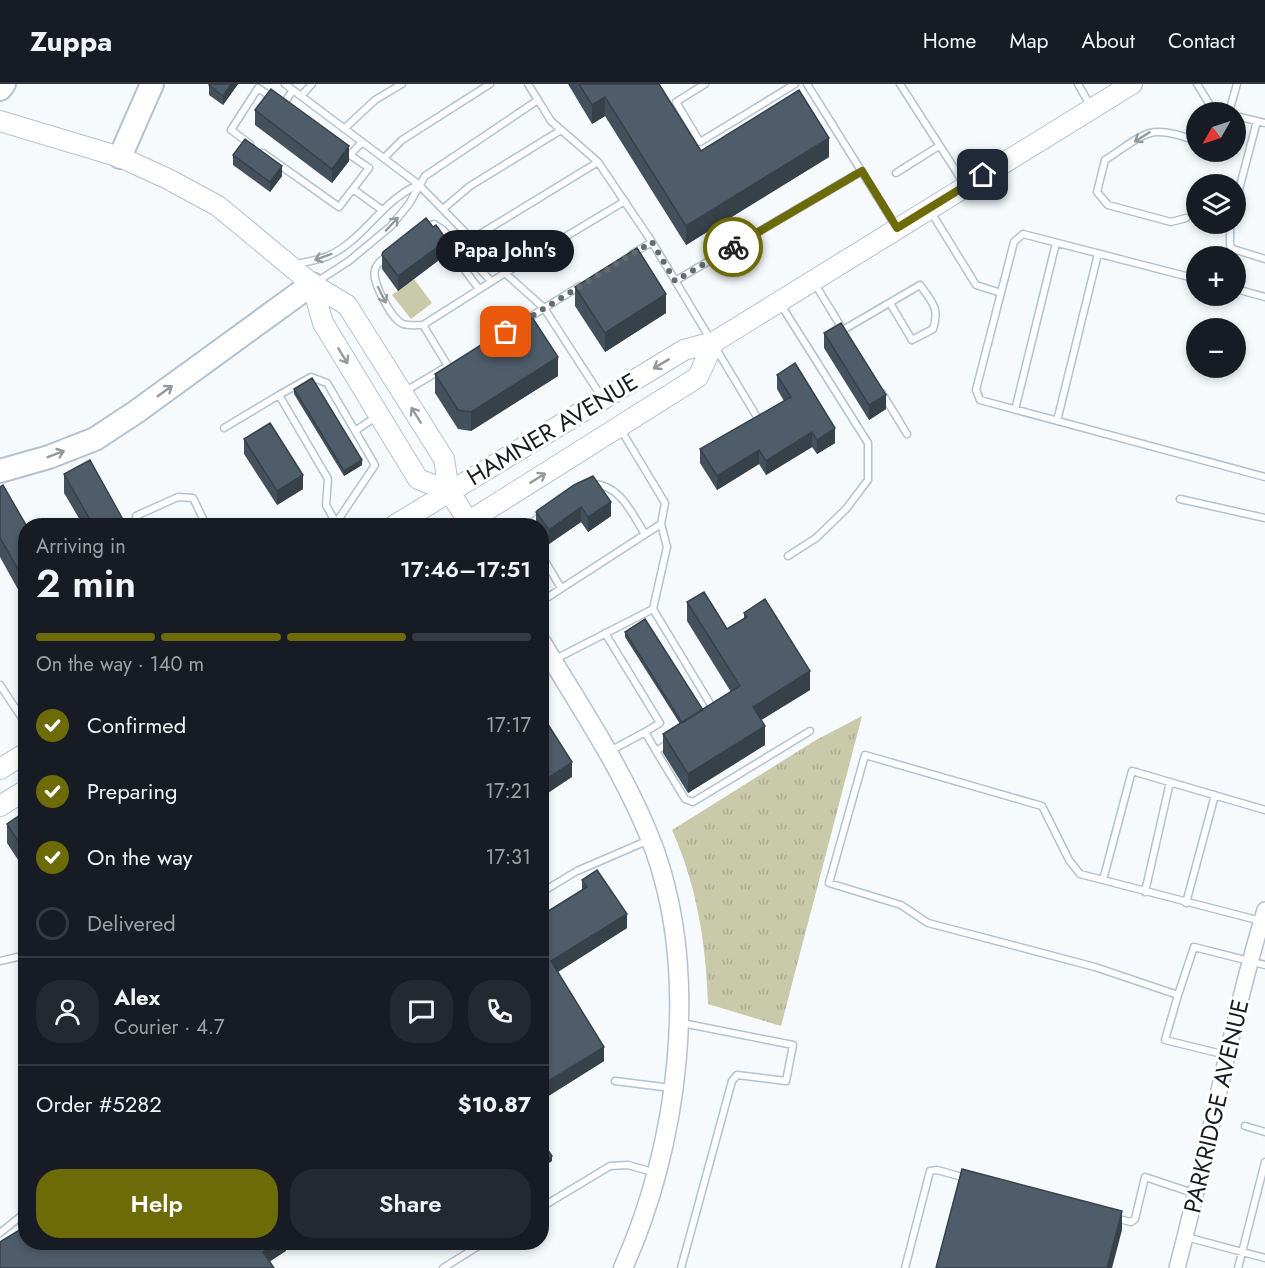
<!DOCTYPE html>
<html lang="en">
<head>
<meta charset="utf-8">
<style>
  body { margin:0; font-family:Jost,sans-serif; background:#242831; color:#f1f3f6; height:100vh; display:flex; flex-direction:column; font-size:22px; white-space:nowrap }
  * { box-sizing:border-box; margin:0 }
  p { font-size:20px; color:#9ea1a6 }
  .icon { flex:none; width:33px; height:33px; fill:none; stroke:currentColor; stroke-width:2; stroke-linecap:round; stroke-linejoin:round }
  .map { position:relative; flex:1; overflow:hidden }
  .details { position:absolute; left:18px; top:434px; width:531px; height:732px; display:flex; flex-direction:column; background:#171b24; border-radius:24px; box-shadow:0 3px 9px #0003 }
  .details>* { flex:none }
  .needle { width:39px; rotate:231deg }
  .fabs { position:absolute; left:1186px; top:18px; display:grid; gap:12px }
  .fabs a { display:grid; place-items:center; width:60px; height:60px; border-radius:50%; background:#171b24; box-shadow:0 3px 9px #0003; font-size:30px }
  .pin { position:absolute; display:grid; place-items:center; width:51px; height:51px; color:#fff; margin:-26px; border-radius:12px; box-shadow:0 3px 9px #0006 }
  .courier { position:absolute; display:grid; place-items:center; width:60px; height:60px; margin:-30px; border:4px solid #6d6b08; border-radius:50%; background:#fff; color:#222; box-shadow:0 2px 8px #0007 }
  .bubble { position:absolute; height:42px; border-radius:21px; background:#171b24; box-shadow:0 3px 9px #0003; font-size:20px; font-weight:600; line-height:42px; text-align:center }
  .head em { font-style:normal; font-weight:600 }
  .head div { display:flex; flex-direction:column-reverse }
  .head { display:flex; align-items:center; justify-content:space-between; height:102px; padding:0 18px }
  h1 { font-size:39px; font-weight:600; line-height:45px }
  .bar { display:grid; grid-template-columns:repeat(4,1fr); gap:9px 6px; align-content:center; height:72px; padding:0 18px }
  .bar i { height:8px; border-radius:4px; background:#363941 }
  .bar .selected { background:#6d6b08 }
  .bar p { grid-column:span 4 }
  .line { display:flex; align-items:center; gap:15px; padding:0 18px; border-top:2px solid #363941 }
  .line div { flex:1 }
  .round { display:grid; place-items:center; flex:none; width:63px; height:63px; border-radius:24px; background:#242831 }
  ol { padding:0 18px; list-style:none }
  li { display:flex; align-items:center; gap:18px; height:66px }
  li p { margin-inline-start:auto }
  li .icon { padding:6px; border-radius:50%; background:#6d6b08; color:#fff; stroke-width:4 }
  li:last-child { color:#9ea1a6 }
  li i { width:33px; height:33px; border:3px solid #363941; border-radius:50% }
  .button { display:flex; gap:12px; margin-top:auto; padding:12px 18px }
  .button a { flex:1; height:69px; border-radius:24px; background:#6d6b08; color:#fff; font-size:24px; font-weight:600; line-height:69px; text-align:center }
  .button a+a { background:#242831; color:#f1f3f6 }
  header { display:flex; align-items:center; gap:36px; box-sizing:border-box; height:84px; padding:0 30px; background:#171b24; border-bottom:2px solid #363941 }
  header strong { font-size:28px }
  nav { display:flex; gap:33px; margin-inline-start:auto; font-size:21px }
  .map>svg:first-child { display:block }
  .grass { fill:url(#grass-tufts) }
  .park { fill:#c9caaa }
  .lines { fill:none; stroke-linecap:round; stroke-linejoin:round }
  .service-casing { stroke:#b2c2d1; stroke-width:9 }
  .tertiary-casing { stroke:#b2c2d1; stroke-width:18 }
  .secondary-casing { stroke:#b2c2d1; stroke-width:21 }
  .primary-casing { stroke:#b2c2d1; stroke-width:22 }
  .motorway-casing { stroke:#b2c2d1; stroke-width:26 }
  .service { stroke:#fff; stroke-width:6 }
  .tertiary { stroke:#fff; stroke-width:15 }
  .secondary { stroke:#fff; stroke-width:18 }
  .primary { stroke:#fff; stroke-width:20 }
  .motorway { stroke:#fff; stroke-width:22 }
  .wall { fill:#44505b }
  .shaded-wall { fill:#37414a }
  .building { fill:#4f5d6a; stroke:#37414a; stroke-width:1.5 }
  .oneway { stroke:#96999b }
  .done { stroke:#646a6e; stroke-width:6; stroke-dasharray:0 10.8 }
  .route { stroke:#6d6b08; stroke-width:8 }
  .labels { text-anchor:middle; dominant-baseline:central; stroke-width:6; stroke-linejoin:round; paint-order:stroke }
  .street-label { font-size:24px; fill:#161c21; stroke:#fff }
</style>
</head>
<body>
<header>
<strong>Zuppa</strong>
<nav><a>Home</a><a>Map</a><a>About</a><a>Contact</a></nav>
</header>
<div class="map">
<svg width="1265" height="1184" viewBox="0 0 1265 1184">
  <defs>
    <pattern id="grass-tufts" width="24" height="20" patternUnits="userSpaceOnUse" patternTransform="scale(1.5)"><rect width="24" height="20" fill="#c9caaa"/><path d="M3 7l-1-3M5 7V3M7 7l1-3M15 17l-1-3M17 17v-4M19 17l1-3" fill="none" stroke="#acad92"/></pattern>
  </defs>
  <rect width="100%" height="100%" fill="#f6fafd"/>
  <!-- grass -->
  <path class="grass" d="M 862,632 L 781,942 L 708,920 C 706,859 697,802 672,746 L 816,656 Z"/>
  <!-- park -->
  <path class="park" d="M 414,195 L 432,219 L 411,235 L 392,211 Z"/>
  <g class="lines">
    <defs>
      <path id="service" d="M 285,0 L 418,100 L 505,189 L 423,241 L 448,282
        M 705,0 L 676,18 L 700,58 L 795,0
        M 807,0 L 897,144
        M 900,0 L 965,101
        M 1078,0 L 1090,21
        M 1197,0 L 1212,24 L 1224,28
        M 301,12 L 312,0
        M 538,16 L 551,37 L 598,78 L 652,158 L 757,333
        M 281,20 L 283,21 L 293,6
        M 1229,28 L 1237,0
        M 1236,32 L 1265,39
        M 344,45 L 375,16 L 402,0
        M 250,60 L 231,46 L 258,4 L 273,14
        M 263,69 L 339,123 L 369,84 L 350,71 L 362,58
        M 384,74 L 402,56 L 490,0
        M 896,89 L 939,62
        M 353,105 L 382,126
        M 1236,117 L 1257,37
        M 443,125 L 470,102 L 561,46
        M 931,128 L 976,201 L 1001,209
        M 1186,134 L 1171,138 L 1108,121 L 1097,108 L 1105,76 C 1147,49 1147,39 1197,57
        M 1230,140 L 1230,162 L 1233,165 L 1265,175
        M 424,144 L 434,140 L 443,146 L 491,197
        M 472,155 L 598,78
        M 452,157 L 458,177 L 479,205
        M 632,170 L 652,158
        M 387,172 C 382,176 376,180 375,186 C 371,197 392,236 403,240 C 409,242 416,241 423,241
        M 296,180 C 307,178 318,176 328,172 C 364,156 381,117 418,101
        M 1197,195 L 1023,150 L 1014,158 L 976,306 L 980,316 L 1265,393
        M 675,197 L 862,87
        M 315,199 L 349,177 L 391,142 L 409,120 L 425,92 L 538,16 L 528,0
        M 815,200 L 843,246 L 920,201 C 932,218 940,224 933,245 L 912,256 L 890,219
        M 1236,205 L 1265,213
        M 781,221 L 868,359 L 868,396 L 846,425 L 816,454 L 788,472
        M 525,236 L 580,202
        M 404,308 L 444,284
        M 882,309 L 907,350
        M 601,312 L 544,224 L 505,189 L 625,117
        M 1015,326 L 1056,159
        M 1057,337 L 1098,170
        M 224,344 L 279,311
        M 621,346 L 665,419 L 661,440
        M 355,347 L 377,332
        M 592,400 C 620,400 632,430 645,450
        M 1180,415 L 1265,434
        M 136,432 L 178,413 L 193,414 L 206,441
        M 336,439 L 375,381 L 327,299 L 311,293 L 279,311 L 328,395 L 326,421 L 337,441
        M 530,441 L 542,430
        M 542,472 L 561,504
        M 542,517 L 661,440 L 667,463 L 653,525
        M 605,549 L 660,639 L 645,648
        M 542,582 L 653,525 L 714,626
        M 0,601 L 26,640
        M 610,667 L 645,648 L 656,667 L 669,659
        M 656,667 L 685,715 L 693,718 L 810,647
        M 1103,796 L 1132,687 L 1265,726
        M 542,808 L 577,787 L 649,756
        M 1145,808 L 1170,698
        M 1186,819 L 1215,711
        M 0,877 L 26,871
        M 1178,911 L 1194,863 L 1265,881
        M 1226,971 L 1165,956 L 1178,911 L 1095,883 L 928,839 L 901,821 L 829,799 L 865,671 L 1042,722 L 1069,776 L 1080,790 L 1261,837
        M 615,997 L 671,1004
        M 1245,1042 L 1265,1048
        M 542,1123 L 610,1082 L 628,1081 L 653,1088
        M 1115,1134 L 1131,1138 L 1135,1135 L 1145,1093 L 1196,1110
        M 0,1149 L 26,1128
        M 1186,1153 L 1265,1174
        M 443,1184 L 485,1158
        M 681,1184 L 732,997 L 737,991 L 786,997 L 793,961 L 682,939
        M 905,1184 L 930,1087 L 937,1086 L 966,1094
        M 1238,1184 L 1265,1078"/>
      <path id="tertiary" d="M 1177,1184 C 1209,1065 1229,944 1265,826"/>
      <path id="secondary" d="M 542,559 C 582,626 628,693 655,767 C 700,895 678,1063 623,1184"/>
      <path id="primary" d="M 0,37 L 120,73 L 168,95 L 218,122 L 312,200 L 347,221 L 444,375 L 449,407
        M 312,200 L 323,239 L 418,395 L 449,407 L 468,437
        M 395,441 L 684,266 L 714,258 L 1132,0
        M 463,441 L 698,293 L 714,258
        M 0,685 L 26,669
        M 0,722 L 26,706"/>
      <path id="motorway" d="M 0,5 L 4,0
        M 120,73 L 152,0
        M 0,387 L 49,373 L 95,355 L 136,328 L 312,200"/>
    </defs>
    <!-- service casing -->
    <use href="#service" class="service-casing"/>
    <!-- tertiary casing -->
    <use href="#tertiary" class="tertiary-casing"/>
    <!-- secondary casing -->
    <use href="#secondary" class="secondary-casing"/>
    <!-- primary casing -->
    <use href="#primary" class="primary-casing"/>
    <!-- motorway casing -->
    <use href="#motorway" class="motorway-casing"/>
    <!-- service -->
    <use href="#service" class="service"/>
    <!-- tertiary -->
    <use href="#tertiary" class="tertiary"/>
    <!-- secondary -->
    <use href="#secondary" class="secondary"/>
    <!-- primary -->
    <use href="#primary" class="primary"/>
    <!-- motorway -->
    <use href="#motorway" class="motorway"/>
  </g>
  <!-- wall -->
  <path class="wall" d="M 238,0 L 223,21 L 209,11 L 209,1 Z
    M 568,0 L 659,0 L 701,67 L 829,73 L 686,161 L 605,32 L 592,40 Z
    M 255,26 L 349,77 L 332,99 L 255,41 Z
    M 233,71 L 282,92 L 270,108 L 233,81 Z
    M 447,170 L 398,207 L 382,185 L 382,171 Z
    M 575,203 L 666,229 L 605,268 L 575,222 Z
    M 824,249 L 886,325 L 869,336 L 824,264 Z
    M 435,290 L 558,292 L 471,347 L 458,345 L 435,309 Z
    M 777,291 L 835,359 L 817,370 L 812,363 L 766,391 L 759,380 L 717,406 L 700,379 L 700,365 L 784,317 L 777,305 Z
    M 294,305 L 362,381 L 344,392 L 294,310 Z
    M 244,355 L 303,405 L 277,421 L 244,370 Z
    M 64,390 L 126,441 L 83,441 L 64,409 Z
    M 574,401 L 611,432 L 588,448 L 581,438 L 549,460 L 542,450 L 542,441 L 536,441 L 536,428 Z
    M 0,403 L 26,441 L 26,544 L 22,538 L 22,519 L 25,518 L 0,473 Z
    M 687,518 L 727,545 L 744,534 L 744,529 L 810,606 L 761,636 L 765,661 L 688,709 L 663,669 L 663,650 L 680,640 L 625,553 L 625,548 L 703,626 L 731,608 L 687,537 Z
    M 26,727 L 26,788 L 7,759 L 7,740 Z
    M 582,796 L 627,844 L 558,888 L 604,977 L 542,1016 L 542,831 L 582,806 Z"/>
  <!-- shaded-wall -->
  <path class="shaded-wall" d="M 231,0 L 238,0 L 223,21 L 223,12 Z
    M 605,13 L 605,32 L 592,40 L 592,21 Z
    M 829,54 L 829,73 L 686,161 L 686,142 Z
    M 349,62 L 349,77 L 332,99 L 332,85 Z
    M 282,82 L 282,92 L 270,108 L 270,98 Z
    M 447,156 L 447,170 L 398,207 L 398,192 Z
    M 666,210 L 666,229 L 605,268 L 605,249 Z
    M 558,273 L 558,292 L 471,347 L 471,328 Z
    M 886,311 L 886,325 L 869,336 L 869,321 Z
    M 835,344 L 835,359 L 817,370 L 817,356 Z
    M 812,348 L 812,363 L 766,391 L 766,377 Z
    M 759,366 L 759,380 L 717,406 L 717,392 Z
    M 362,376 L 362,381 L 344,392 L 344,387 Z
    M 303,391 L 303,405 L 277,421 L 277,407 Z
    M 611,418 L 611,432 L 588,448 L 588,433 Z
    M 581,423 L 581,438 L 549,460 L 549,446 Z
    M 810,587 L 810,606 L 753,641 L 753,623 Z
    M 765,642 L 765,661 L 688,709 L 688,690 Z
    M 572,678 L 572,693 L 542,713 L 542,698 Z
    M 627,830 L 627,844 L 551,892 L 551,877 Z
    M 604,963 L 604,977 L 542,1016 L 542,1001 Z
    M 552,1072 L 552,1077 L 542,1084 L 542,1079 Z
    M 1122,1127 L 1122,1146 L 1112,1184 L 1107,1184 Z
    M 278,1158 L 286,1158 L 286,1167 L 263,1182 L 263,1168 Z"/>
  <!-- building -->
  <path class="building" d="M 210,0 L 231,0 L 223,12 L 209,1 Z
    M 579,0 L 659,0 L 701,67 L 799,6 L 829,54 L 686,142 L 605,13 L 592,21 Z
    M 271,5 L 349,62 L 332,85 L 255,26 Z
    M 245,55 L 282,82 L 270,98 L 233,71 Z
    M 426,134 L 433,143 L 436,141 L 447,156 L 398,192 L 382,171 L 383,168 Z
    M 637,164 L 666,210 L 605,249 L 575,203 Z
    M 530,230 L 558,273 L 471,328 L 458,326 L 435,290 Z
    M 841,239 L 886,311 L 869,321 L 824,249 Z
    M 795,279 L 835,344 L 817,356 L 812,348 L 766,377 L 759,366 L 717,392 L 700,365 L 791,313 L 777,291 Z
    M 312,294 L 362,376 L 344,387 L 294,305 Z
    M 270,339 L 303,391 L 277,407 L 244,355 Z
    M 90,376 L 126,441 L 93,441 L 64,390 Z
    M 593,392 L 611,418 L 588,433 L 581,423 L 549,446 L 536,428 L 538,426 L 574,401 Z
    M 3,401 L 26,441 L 26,499 L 0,454 L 0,403 Z
    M 704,508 L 727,545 L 747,533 L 744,529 L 765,515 L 810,587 L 753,623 L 765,642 L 688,690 L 663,650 L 740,602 L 687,518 Z
    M 26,518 L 26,525 L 22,519 Z
    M 645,535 L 703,626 L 682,639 L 625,548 Z
    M 542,631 L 572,678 L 542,698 Z
    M 26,727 L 26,769 L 7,740 Z
    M 597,786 L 627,830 L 551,877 L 604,963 L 542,1001 L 542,831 L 587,803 L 582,796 Z
    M 545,1062 L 552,1072 L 542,1079 L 542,1064 Z
    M 962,1085 L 1122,1127 L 1107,1184 L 936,1184 Z
    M 26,1142 L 26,1158 L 278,1158 L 263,1168 L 274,1184 L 0,1184 L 0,1158 Z"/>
  <!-- one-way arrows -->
  <defs><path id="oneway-shaft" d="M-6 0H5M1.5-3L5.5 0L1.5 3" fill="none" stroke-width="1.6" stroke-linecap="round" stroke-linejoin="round" transform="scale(1.5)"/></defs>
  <g class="oneway">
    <use href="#oneway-shaft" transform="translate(1142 53) rotate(148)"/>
    <use href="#oneway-shaft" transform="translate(392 140) rotate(-47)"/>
    <use href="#oneway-shaft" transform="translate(323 173) rotate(160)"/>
    <use href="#oneway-shaft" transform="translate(382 211) rotate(63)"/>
    <use href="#oneway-shaft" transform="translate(343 272) rotate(59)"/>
    <use href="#oneway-shaft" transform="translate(661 280) rotate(149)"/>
    <use href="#oneway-shaft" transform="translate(165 307) rotate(-36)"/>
    <use href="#oneway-shaft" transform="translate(416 331) rotate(-122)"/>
    <use href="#oneway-shaft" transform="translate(56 370) rotate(-21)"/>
    <use href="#oneway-shaft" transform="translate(538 394) rotate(-32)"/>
  </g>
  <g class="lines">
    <!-- done -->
    <path class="done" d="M 506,248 L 652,158 L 675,197 L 733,163"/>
    <!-- route -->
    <path class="route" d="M 733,163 L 862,87 L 897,144 L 983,91"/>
  </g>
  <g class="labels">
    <!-- street labels -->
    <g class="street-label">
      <text transform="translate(552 345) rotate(-31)">HAMNER AVENUE</text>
      <text transform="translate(1216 1022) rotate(-77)">PARKRIDGE AVENUE</text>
    </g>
  </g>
</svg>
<div class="fabs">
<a><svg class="needle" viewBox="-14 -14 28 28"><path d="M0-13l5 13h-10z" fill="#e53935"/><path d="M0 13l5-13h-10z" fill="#9ea1a6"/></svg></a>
<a><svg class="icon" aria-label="layers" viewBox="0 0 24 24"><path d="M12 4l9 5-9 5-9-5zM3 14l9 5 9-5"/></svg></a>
<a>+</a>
<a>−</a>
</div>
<div class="pin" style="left:506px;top:248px;background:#ea580c"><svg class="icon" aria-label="bag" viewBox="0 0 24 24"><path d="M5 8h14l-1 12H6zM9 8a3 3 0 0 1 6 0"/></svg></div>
<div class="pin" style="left:983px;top:91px;background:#1f2937"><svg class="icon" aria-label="home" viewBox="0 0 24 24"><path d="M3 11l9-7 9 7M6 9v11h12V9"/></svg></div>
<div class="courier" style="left:733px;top:163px"><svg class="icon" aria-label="bike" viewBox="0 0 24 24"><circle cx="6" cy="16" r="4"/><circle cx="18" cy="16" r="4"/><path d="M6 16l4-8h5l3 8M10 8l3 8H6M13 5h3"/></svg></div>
<div class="bubble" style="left:436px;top:146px;width:138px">Papa John's</div>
<section class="details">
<div class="head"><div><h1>2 min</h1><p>Arriving in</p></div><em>17:46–17:51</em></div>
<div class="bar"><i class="selected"></i><i class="selected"></i><i class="selected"></i><i></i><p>On the way · 140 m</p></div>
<ol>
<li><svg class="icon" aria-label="check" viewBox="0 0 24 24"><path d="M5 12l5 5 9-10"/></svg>Confirmed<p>17:17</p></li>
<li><svg class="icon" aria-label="check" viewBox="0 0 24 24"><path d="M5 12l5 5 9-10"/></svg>Preparing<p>17:21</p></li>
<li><svg class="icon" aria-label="check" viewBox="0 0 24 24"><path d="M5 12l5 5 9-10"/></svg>On the way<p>17:31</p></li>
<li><i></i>Delivered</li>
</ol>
<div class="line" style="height:108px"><a class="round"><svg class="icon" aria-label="person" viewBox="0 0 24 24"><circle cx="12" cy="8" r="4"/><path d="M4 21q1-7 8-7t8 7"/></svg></a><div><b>Alex</b><p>Courier · 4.7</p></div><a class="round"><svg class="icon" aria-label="chat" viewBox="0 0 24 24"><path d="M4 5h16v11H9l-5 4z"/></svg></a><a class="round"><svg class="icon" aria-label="phone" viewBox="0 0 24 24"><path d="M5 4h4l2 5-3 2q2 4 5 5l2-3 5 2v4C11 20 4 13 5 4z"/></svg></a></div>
<div class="line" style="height:78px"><div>Order #5282</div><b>$10.87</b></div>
<div class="button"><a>Help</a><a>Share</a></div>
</section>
</div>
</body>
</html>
